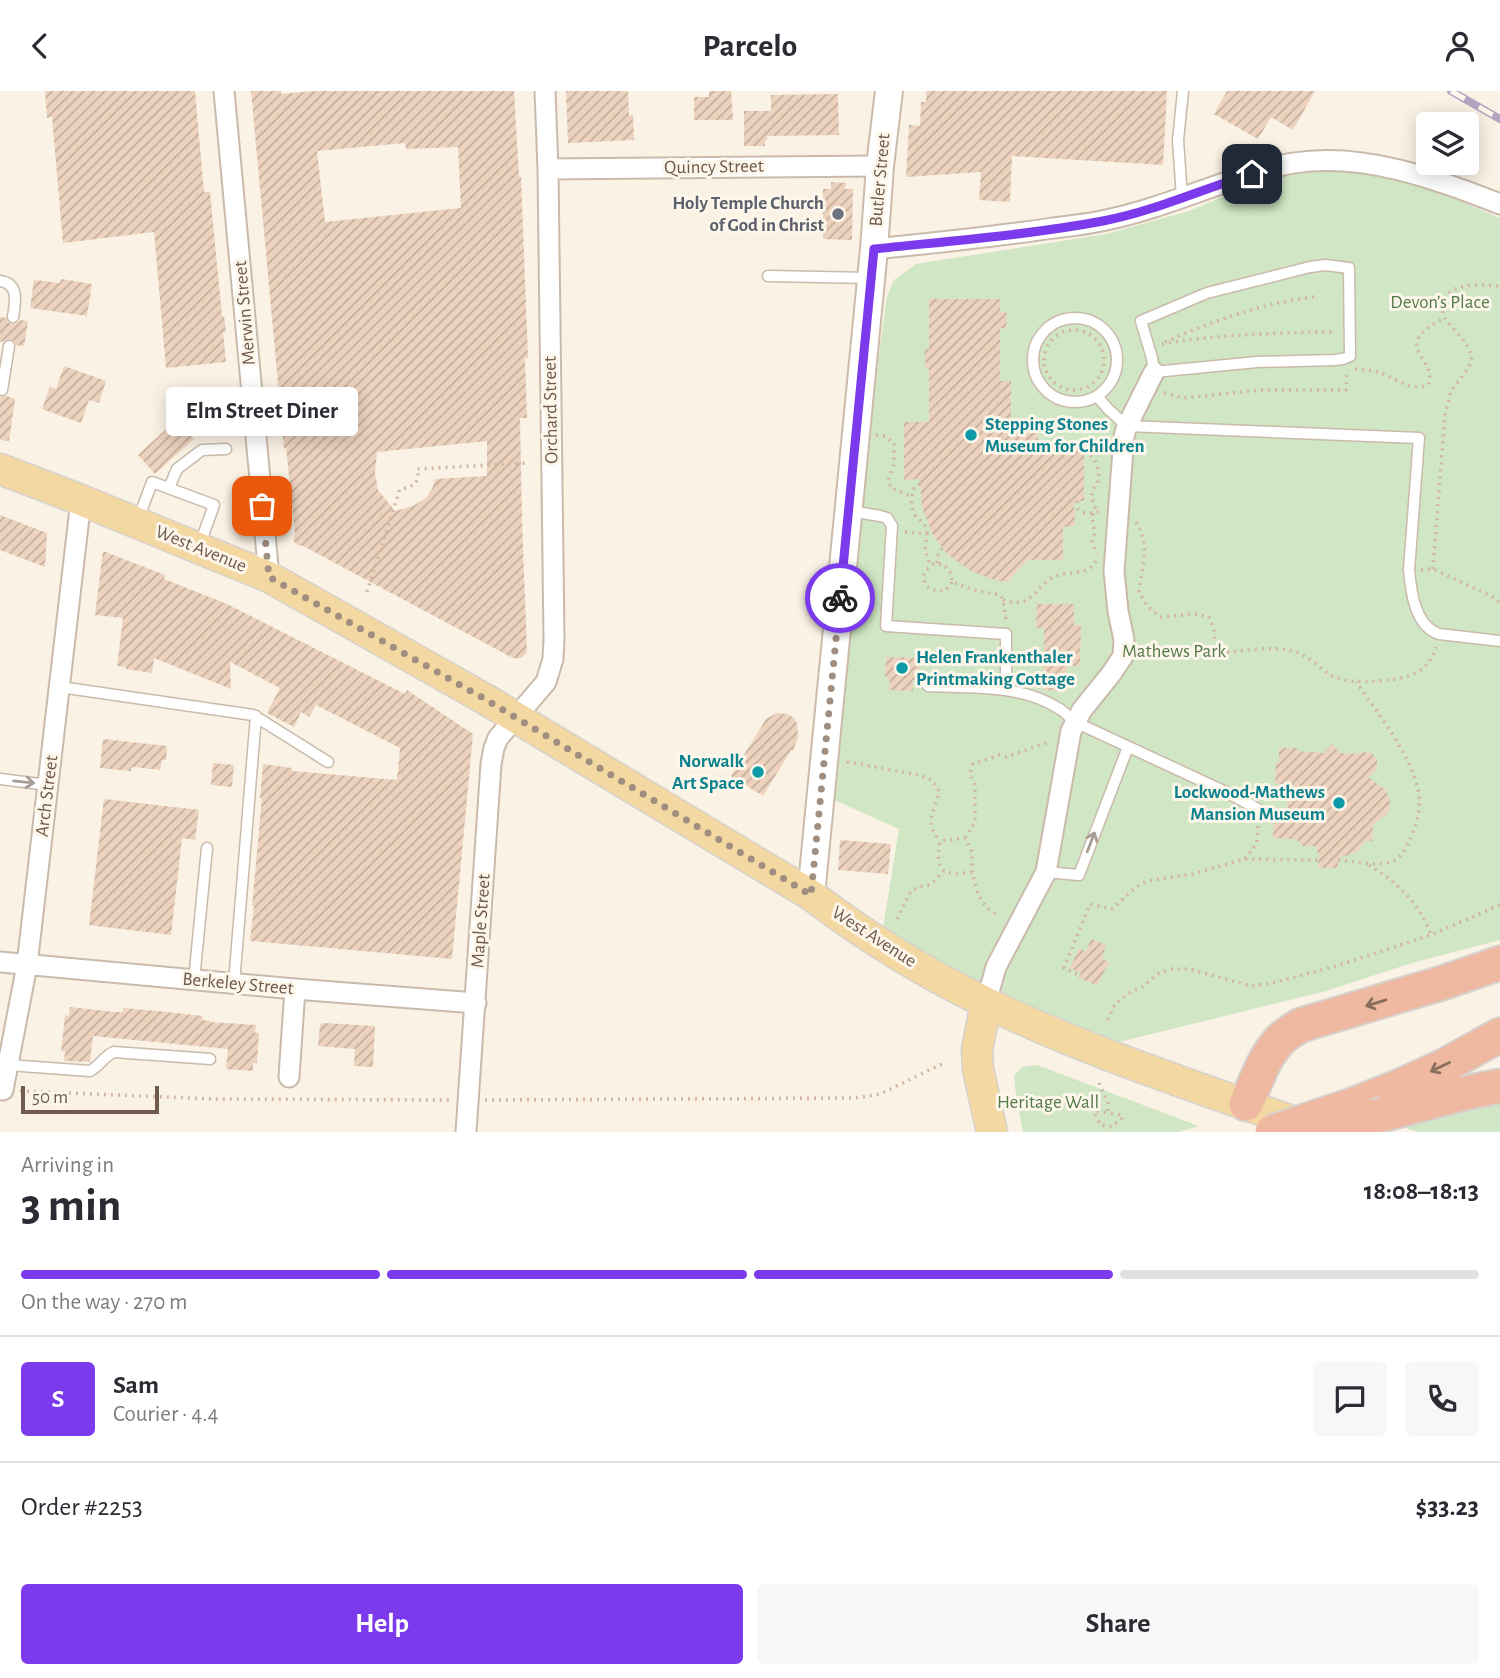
<!DOCTYPE html>
<html lang="en">
<head>
<meta charset="utf-8">
<style>
  body { margin:0; font-family:"Alegreya Sans",sans-serif; background:#f7f7f7; color:#2b2b33; height:100vh; display:flex; flex-direction:column; font-size:26px; white-space:nowrap }
  * { box-sizing:border-box; margin:0 }
  p { font-size:23px; color:#7c7c81 }
  .icon { flex:none; width:38px; height:38px; fill:none; stroke:currentColor; stroke-width:2; stroke-linecap:round; stroke-linejoin:round }
  .map { position:relative; height:1041px; overflow:hidden }
  .drawer { display:flex; flex-direction:column; background:#fff; flex:1 }
  .drawer>* { flex:none }
  .buttons { position:absolute; left:1416px; top:21px; display:grid; gap:14px }
  .buttons a { display:grid; place-items:center; width:63px; height:63px; border-radius:7px; background:#fff; box-shadow:0 4px 18px #0003; font-size:35px }
  .scale { position:absolute; left:21px; bottom:18px; width:138px; box-sizing:border-box; padding-left:7px; border:4px solid #705a4c; border-top:0; font-size:19px; line-height:24px; white-space:nowrap; color:#705a4c; -webkit-text-stroke:5px #fdf6ea; paint-order:stroke }
  .pin { position:absolute; display:grid; place-items:center; width:60px; height:60px; color:#fff; margin:-30px; border-radius:14px; box-shadow:0 4px 10px #0006 }
  .courier { position:absolute; display:grid; place-items:center; width:70px; height:70px; margin:-35px; border:5px solid #7c3aed; border-radius:50%; background:#fff; color:#222; box-shadow:0 2px 9px #0007 }
  .bubble { position:absolute; height:49px; border-radius:7px; background:#fff; box-shadow:0 4px 18px #0003; font-size:23px; font-weight:700; line-height:49px; text-align:center }
  .summary em { font-style:normal; font-weight:700 }
  .summary div { display:flex; flex-direction:column-reverse }
  .summary { display:flex; align-items:center; justify-content:space-between; height:119px; padding:0 21px }
  h1 { font-size:46px; font-weight:700; line-height:52px }
  .bar { display:grid; grid-template-columns:repeat(4,1fr); gap:10px 7px; align-content:center; height:84px; padding:0 21px }
  .bar i { height:9px; border-radius:5px; background:#e1e1e2 }
  .bar .selected { background:#7c3aed }
  .bar p { grid-column:span 4 }
  .line { display:flex; align-items:center; gap:18px; padding:0 21px; border-top:2px solid #e1e1e2 }
  .line div { flex:1 }
  .round { display:grid; place-items:center; flex:none; width:74px; height:74px; border-radius:7px; background:#f7f7f7 }
  .primary-button { display:flex; gap:14px; margin-top:auto; padding:14px 21px }
  .primary-button a { flex:1; height:80px; border-radius:7px; background:#7c3aed; color:#fff; font-size:28px; font-weight:700; line-height:80px; text-align:center }
  .primary-button a+a { background:#f7f7f7; color:#2b2b33 }
  header { display:flex; justify-content:space-between; align-items:center; height:91px; padding:0 21px; background:#fff; font-size:32px; font-weight:700 }
  .map>svg:first-child { display:block }
  .green { fill:#d0e6c4 }
  .building { fill:url(#building-hatch); fill-rule:evenodd }
  .lines { fill:none; stroke-linecap:round; stroke-linejoin:round }
  .lane-casing { stroke:#cabaab; stroke-width:13 }
  .street-casing { stroke:#cabaab; stroke-width:23 }
  .secondary-casing { stroke:#cdbbaa; stroke-width:30 }
  .primary-casing { stroke:#d7d1cd; stroke-width:33 }
  .highway-casing { stroke:#d7d1cd; stroke-width:37 }
  .path { stroke:#d2b6a1; stroke-width:3.5; stroke-dasharray:2 5; stroke-linecap:butt }
  .lane { stroke:#fff; stroke-width:10 }
  .street { stroke:#fff; stroke-width:19 }
  .secondary { stroke:#fff; stroke-width:26 }
  .primary { stroke:#f3d8a2; stroke-width:30 }
  .highway { stroke:#efb8a0; stroke-width:33 }
  .rail-casing { stroke:#b5a4c2; stroke-width:8 }
  .rail { stroke:#fdf6ea; stroke-width:5; stroke-dasharray:16; stroke-linecap:butt }
  .highway-bridge-casing { stroke:#d7d1cd; stroke-width:37; stroke-linecap:butt }
  .highway-bridge { stroke:#efb8a0; stroke-width:33 }
  .oneway { stroke:#a99c94 }
  .oneway2 { stroke:#896d5d }
  .done { stroke:#a08f81; stroke-width:7; stroke-dasharray:0 12.6 }
  .route { stroke:#7c3aed; stroke-width:9 }
  .worship-dot { fill:#6b7280; stroke:#fdf6ea; stroke-width:2.5 }
  .culture-dot { fill:#0f9aa8; stroke:#fdf6ea; stroke-width:2.5 }
  .labels { text-anchor:middle; dominant-baseline:central; stroke-width:6; stroke-linejoin:round; paint-order:stroke }
  .street-label { font-size:19px; fill:#705a4c; stroke:#fdf6ea }
  .worship-label { font-size:19px; font-weight:bold; fill:#5b616d; stroke:#fdf6ea; text-anchor:end }
  .park-label { font-size:19px; fill:#547a48; stroke:#fdf6ea }
  .culture-label { font-size:19px; font-weight:bold; fill:#0d838f; stroke:#fdf6ea; text-anchor:start }
</style>
</head>
<body>
<header><svg class="icon" aria-label="back" viewBox="0 0 24 24"><path d="M15 5l-7 7 7 7"/></svg>Parcelo<svg class="icon" aria-label="person" viewBox="0 0 24 24"><circle cx="12" cy="8" r="4"/><path d="M4 21q1-7 8-7t8 7"/></svg></header>
<div class="map">
<svg width="1500" height="1041" viewBox="0 0 1500 1041">
  <defs>
    <pattern id="building-hatch" width="6" height="6" patternUnits="userSpaceOnUse" patternTransform="scale(1.75)"><rect width="6" height="6" fill="#edd3be"/><path d="M-1 1l2-2M0 6l6-6M5 7l2-2" fill="none" stroke="#c4ae9d"/></pattern>
  </defs>
  <rect width="100%" height="100%" fill="#faf2e4"/>
  <!-- green -->
  <path class="green" d="M 1316,80 C 1340,80 1363,82 1386,87 C 1423,94 1465,112 1500,127 L 1500,849 L 1412,872 L 1326,900 L 1103,955 L 974,896 L 883,837 L 899,738 L 832,708 L 845,603 L 856,434 L 887,205 L 894,189 L 916,173 L 1106,143 L 1189,120 L 1248,95 L 1273,87 Z
    M 1037,974 L 1199,1035 L 1178,1041 L 1023,1041 L 1016,1004 L 1014,985 L 1022,976 Z
    M 1500,1013 L 1500,1041 L 1417,1041 L 1406,1037 L 1466,1015 Z"/>
  <!-- building -->
  <path class="building" d="M 45,0 L 195,0 L 204,101 L 210,101 L 222,225 L 224,225 L 226,241 L 223,241 L 226,271 L 166,277 L 154,141 L 63,152 L 52,26 L 47,27 Z
    M 251,0 L 281,0 L 281,3 L 313,0 L 514,0 L 519,86 L 521,86 L 528,267 L 525,267 L 527,327 L 520,327 L 522,430 L 527,560 L 523,566 L 517,568 L 511,566 L 303,455 L 297,454 L 293,449 L 295,442 L 286,357 L 284,357 ZM 405,52 L 406,58 L 458,56 L 461,117 L 325,131 L 317,60 ZM 487,350 L 487,385 L 435,388 L 432,398 L 426,407 L 413,415 L 395,420 L 378,399 L 375,382 L 377,361 Z
    M 566,0 L 628,0 L 629,24 L 633,24 L 634,49 L 568,52 Z
    M 709,0 L 731,0 L 733,29 L 694,29 L 694,6 L 709,6 Z
    M 926,0 L 1167,0 L 1163,74 L 1012,65 L 1010,111 L 979,109 L 981,81 L 906,86 L 909,34 L 920,35 L 921,11 L 926,11 Z
    M 1227,0 L 1315,0 L 1293,39 L 1271,26 L 1258,48 L 1214,23 Z
    M 838,3 L 839,44 L 767,45 L 767,49 L 765,49 L 765,55 L 744,55 L 744,20 L 771,20 L 771,4 Z
    M 831,91 L 846,92 L 845,98 L 853,98 L 852,149 L 823,148 L 823,98 L 831,98 Z
    M 61,188 L 92,193 L 87,225 L 30,217 L 34,189 L 60,192 Z
    M 929,208 L 1000,208 L 1000,221 L 1007,222 L 1006,238 L 1000,237 L 1000,290 L 1011,290 L 1011,330 L 1038,330 L 1038,356 L 1084,356 L 1084,410 L 1074,410 L 1075,435 L 1063,436 L 1063,469 L 1028,469 L 1007,491 L 992,488 L 973,481 L 948,464 L 933,444 L 922,416 L 920,388 L 904,389 L 904,331 L 929,331 L 929,278 L 926,278 L 924,258 L 929,258 Z
    M 0,226 L 6,227 L 8,231 L 11,233 L 16,233 L 20,229 L 28,230 L 24,255 L 16,254 L 14,250 L 11,248 L 0,251 Z
    M 64,275 L 106,290 L 99,312 L 89,309 L 81,332 L 42,318 L 50,296 L 56,298 Z
    M 7,305 L 15,308 L 9,350 L 0,349 L 0,306 Z
    M 177,328 L 194,348 L 155,383 L 138,364 Z
    M 0,424 L 47,442 L 45,476 L 0,459 Z
    M 103,460 L 165,484 L 164,488 L 227,513 L 405,603 L 407,599 L 473,643 L 452,868 L 250,850 L 254,815 L 252,815 L 262,707 L 260,707 L 263,673 L 292,677 L 292,680 L 397,689 L 400,657 L 316,614 L 309,626 L 301,621 L 294,636 L 267,622 L 280,597 L 230,571 L 231,598 L 154,567 L 152,582 L 126,578 L 126,576 L 117,575 L 123,527 L 95,524 Z
    M 1037,513 L 1074,513 L 1074,534 L 1081,534 L 1080,575 L 1067,575 L 1066,600 L 1043,599 L 1044,537 L 1036,537 Z
    M 886,566 L 920,567 L 919,589 L 913,589 L 913,600 L 889,599 L 890,588 L 885,587 Z
    M 777,622 L 788,623 L 794,627 L 797,633 L 798,646 L 793,660 L 791,659 L 763,705 L 731,685 L 766,628 Z
    M 103,648 L 167,655 L 166,669 L 162,669 L 160,679 L 134,676 L 131,677 L 131,680 L 100,677 Z
    M 1332,653 L 1340,662 L 1359,663 L 1362,661 L 1371,662 L 1377,668 L 1377,678 L 1368,686 L 1386,699 L 1390,711 L 1390,716 L 1386,724 L 1373,733 L 1372,750 L 1364,750 L 1364,753 L 1362,753 L 1358,761 L 1338,767 L 1338,777 L 1318,777 L 1319,762 L 1317,762 L 1317,755 L 1303,755 L 1295,748 L 1273,747 L 1274,725 L 1287,725 L 1288,694 L 1275,693 L 1276,671 L 1279,671 L 1279,657 L 1297,657 L 1297,660 L 1324,662 Z
    M 213,672 L 234,674 L 232,696 L 211,694 Z
    M 104,708 L 199,719 L 195,749 L 182,747 L 171,844 L 89,834 Z
    M 840,749 L 891,753 L 888,783 L 838,779 Z
    M 1091,848 L 1106,854 L 1102,867 L 1109,871 L 1097,894 L 1078,887 L 1081,882 L 1070,877 L 1079,857 L 1086,861 Z
    M 70,916 L 115,921 L 123,921 L 123,917 L 157,920 L 203,925 L 202,929 L 210,930 L 210,931 L 256,934 L 255,942 L 259,942 L 257,972 L 253,972 L 253,980 L 226,978 L 228,958 L 93,945 L 90,971 L 64,970 L 65,960 L 61,960 L 64,934 L 65,924 L 69,925 Z
    M 325,932 L 375,935 L 373,976 L 354,975 L 355,958 L 318,955 L 320,933 Z"/>
  <g class="lines">
    <defs>
      <path id="lane" d="M 1182,107 L 1178,49 L 1183,0
        M 1325,174 L 1349,177 L 1350,265 L 1343,268 L 1334,269 L 1257,271 L 1154,281 L 1152,267 L 1141,230 L 1207,202 L 1310,176 Z
        M 768,185 L 870,187
        M 0,190 C 20,193 15,212 13,226
        M1033 269a42 42 0 1 1 84 0a42 42 0 1 1-84 0Z
        M 2,299 L 9,255
        M 1097,305 L 1108,318 L 1127,335 L 1419,347 L 1409,479 C 1411,501 1415,535 1439,543 L 1500,550
        M 169,397 L 177,378 L 202,359 L 226,358
        M 850,420 L 880,425 L 887,427 L 892,435 L 886,535 L 1006,543 L 1006,588 L 1011,599
        M 138,429 L 152,391 L 214,414 L 200,453
        M 928,595 C 971,597 1019,593 1058,617 C 1064,620 1069,626 1075,631 L 1228,702 L 1258,718
        M 60,596 L 253,624 L 328,671
        M 0,688 L 48,694
        M 1046,781 L 1079,784 L 1128,656
        M 194,889 L 207,757
        M 234,892 L 256,625
        M 8,974 L 90,980 C 100,975 104,965 114,961 L 210,968"/>
      <path id="street" d="M 224,0 L 269,486
        M 548,78 L 880,75
        M 874,158 C 934,152 994,146 1053,137 C 1071,135 1089,133 1106,129 C 1155,119 1200,99 1248,84 C 1263,80 1278,74 1294,72 C 1365,61 1435,88 1500,113
        M 0,871 L 295,898 L 476,912
        M 986,912 L 996,876 L 1046,781 L 1071,640 L 1082,619 L 1111,583 L 1123,565 L 1124,549 L 1118,520 L 1114,480 L 1124,345 L 1127,335 L 1154,281
        M 289,986 L 295,898
        M 3,999 L 27,874 L 81,409
        M 466,1041 L 491,673 L 494,657 L 498,647 L 546,591 L 553,568 L 554,548 L 548,78 L 545,0"/>
      <path id="secondary" d="M 811,804 L 874,158 L 880,75 L 889,0"/>
      <path id="primary" d="M 0,378 L 81,409 L 269,486 L 485,608 L 811,804 C 865,845 923,881 983,910 C 1089,962 1201,997 1311,1037
        M 986,912 L 977,959 L 978,978 L 992,1041"/>
      <path id="highway" d="M 1246,1013 C 1256,991 1264,964 1282,947 C 1287,942 1295,938 1301,934 L 1442,892 L 1500,872
        M 1355,1013 L 1398,996 L 1446,974 L 1500,944
        M 1385,1023 L 1465,1002 L 1500,995"/>
    </defs>
    <!-- lane casing -->
    <use href="#lane" class="lane-casing"/>
    <!-- street casing -->
    <use href="#street" class="street-casing"/>
    <!-- secondary casing -->
    <use href="#secondary" class="secondary-casing"/>
    <!-- primary casing -->
    <use href="#primary" class="primary-casing"/>
    <!-- highway casing -->
    <use href="#highway" class="highway-casing"/>
    <!-- path -->
    <path class="path" d="M1044 269a30 30 0 1 1 60 0a30 30 0 1 1-60 0Z
      M 1165,251 C 1199,236 1234,223 1269,214 C 1285,210 1302,208 1318,205
      M 1162,253 C 1220,243 1278,242 1336,241
      M 1355,278 C 1363,279 1371,279 1378,281 C 1394,286 1410,301 1428,294 C 1440,267 1386,256 1445,227
      M 1164,302 L 1184,307 L 1260,299 L 1346,299 L 1347,279
      M 876,344 L 885,345 L 894,352 L 894,373 L 888,390 L 891,397 L 911,405
      M 1084,362 L 1089,363 L 1095,369 L 1099,381 L 1098,390 L 1093,399 L 1091,405 L 1095,417 L 1092,427 L 1095,442 L 1092,451 L 1097,463
      M 920,393 L 915,395 C 911,404 910,416 915,424 C 921,432 927,432 927,443
      M 1077,410 L 1078,418 C 1086,426 1093,420 1102,421
      M 1136,431 C 1151,454 1142,476 1139,501 L 1148,516 L 1161,526 L 1194,523 L 1209,526 L 1214,538 L 1215,549 L 1225,561 C 1248,560 1273,554 1296,561 C 1309,565 1320,578 1332,585 C 1345,591 1361,591 1375,590 C 1401,589 1428,585 1436,556
      M 905,441 L 927,443 L 925,458 L 930,474
      M 937,472 L 938,464 L 942,457
      M 1433,478 L 1445,324 L 1451,300 L 1469,276 L 1472,265 C 1469,258 1466,252 1461,246 C 1456,240 1447,232 1444,225 C 1442,221 1443,218 1443,214 C 1448,189 1482,194 1500,195
      M 1421,479 L 1433,478 L 1491,505 L 1500,512
      M 952,491 L 945,500 L 932,499 C 925,495 922,488 925,480 L 934,473 L 943,473 L 951,482 L 952,491 L 974,499 L 1000,504 L 1003,509 L 1006,529
      M 367,501 L 400,398 C 412,397 421,391 417,378 L 527,372
      M 1003,509 C 1034,520 1034,493 1056,485 C 1070,479 1087,486 1096,470
      M 848,670 L 848,671 L 919,684 L 932,689 L 939,700 C 935,722 923,730 940,750
      M 965,747 L 975,731 L 975,694 L 970,683 L 973,673 L 999,664 L 1006,666 L 1049,651
      M 1245,768 L 1257,752 L 1258,732
      M 1338,769 C 1355,770 1374,776 1391,771 C 1402,767 1407,756 1411,746 C 1417,732 1422,714 1418,699 C 1410,662 1377,621 1356,591
      M 1369,774 C 1396,791 1420,812 1431,844
      M 972,781 C 943,785 935,782 940,750 L 965,747 L 972,761 L 972,781 L 978,803 L 986,816 L 999,825
      M 897,828 L 911,800 L 918,796 L 930,794 L 944,780
      M 1077,883 L 1064,877 L 1090,813 L 1112,818 L 1136,796 L 1147,790 L 1193,783 L 1245,768 L 1319,769
      M 1108,929 L 1115,913 L 1129,902 L 1144,895 L 1157,883 L 1172,878 L 1189,878 L 1251,895 L 1273,892 L 1343,873 L 1431,844 L 1500,814
      M 1099,992 L 1108,1012 L 1108,1022 L 1122,1024 L 1122,1027 L 1112,1036 L 1101,1034 L 1096,1026 L 1095,1020 L 1108,1022
      M 20,1000 L 215,1008 L 449,1009
      M 485,1009 L 855,1007 L 880,1003 L 944,972"/>
    <!-- lane -->
    <use href="#lane" class="lane"/>
    <!-- street -->
    <use href="#street" class="street"/>
    <!-- secondary -->
    <use href="#secondary" class="secondary"/>
    <!-- primary -->
    <use href="#primary" class="primary"/>
    <!-- highway -->
    <use href="#highway" class="highway"/>
    <defs>
      <path id="rail" d="M 1451,0 L 1500,28"/>
    </defs>
    <!-- rail casing -->
    <use href="#rail" class="rail-casing"/>
    <!-- rail -->
    <use href="#rail" class="rail"/>
    <defs>
      <path id="highway-bridge" d="M 1330,1037 L 1385,1023
        M 1272,1041 L 1355,1013"/>
    </defs>
    <!-- highway-bridge casing -->
    <use href="#highway-bridge" class="highway-bridge-casing"/>
    <!-- highway-bridge -->
    <use href="#highway-bridge" class="highway-bridge"/>
  </g>
  <!-- one-way arrows -->
  <defs><path id="oneway-shaft" d="M-6 0H5M1.5-3L5.5 0L1.5 3" fill="none" stroke-width="1.6" stroke-linecap="round" stroke-linejoin="round" transform="scale(1.75)"/></defs>
  <g class="oneway">
    <use href="#oneway-shaft" transform="translate(24 691) rotate(6)"/>
    <use href="#oneway-shaft" transform="translate(1091 751) rotate(-69)"/>
  </g>
  <g class="oneway2">
    <use href="#oneway-shaft" transform="translate(1376 912) rotate(163)"/>
    <use href="#oneway-shaft" transform="translate(1440 976) rotate(154)"/>
  </g>
  <g class="lines">
    <!-- done -->
    <path class="done" d="M 262,415 L 269,486 L 485,608 L 811,804 L 840,507"/>
    <!-- route -->
    <path class="route" d="M 840,507 L 874,158 C 950,150 1028,144 1103,130 C 1155,120 1202,98 1252,83"/>
  </g>
  <!-- markers -->
  <circle class="worship-dot" cx="838" cy="123" r="7"/>
  <g class="culture-dot">
    <circle cx="971" cy="344" r="7"/>
    <circle cx="902" cy="577" r="7"/>
    <circle cx="758" cy="681" r="7"/>
    <circle cx="1339" cy="712" r="7"/>
  </g>
  <g class="labels">
    <!-- street labels -->
    <g class="street-label">
      <text transform="translate(714 76) rotate(-1)">Quincy Street</text>
      <text transform="translate(880 89) rotate(-85)">Butler Street</text>
      <text transform="translate(245 222) rotate(-95)">Merwin Street</text>
      <text transform="translate(551 319) rotate(-91)">Orchard Street</text>
      <text transform="translate(201 458) rotate(22)">West Avenue</text>
      <text transform="translate(47 705) rotate(-83)">Arch Street</text>
      <text transform="translate(481 830) rotate(-86)">Maple Street</text>
      <text transform="translate(874 846) rotate(33)">West Avenue</text>
      <text transform="translate(238 893) rotate(5)">Berkeley Street</text>
    </g>
    <!-- worship labels -->
    <g class="worship-label">
      <text x="824" y="112">Holy Temple Church<tspan x="824" dy="22">of God in Christ</tspan></text>
    </g>
    <!-- park labels -->
    <g class="park-label">
      <text x="1440" y="211">Devon’s Place</text>
      <text x="1174" y="560">Mathews Park</text>
      <text x="1048" y="1011">Heritage Wall</text>
    </g>
    <!-- culture labels -->
    <g class="culture-label">
      <text x="985" y="333">Stepping Stones<tspan x="985" dy="22">Museum for Children</tspan></text>
      <text x="916" y="566">Helen Frankenthaler<tspan x="916" dy="22">Printmaking Cottage</tspan></text>
      <text x="744" y="670" text-anchor="end">Norwalk<tspan x="744" dy="22">Art Space</tspan></text>
      <text x="1325" y="701" text-anchor="end">Lockwood-Mathews<tspan x="1325" dy="22">Mansion Museum</tspan></text>
    </g>
  </g>
</svg>
<div class="buttons">
<a><svg class="icon" aria-label="layers" viewBox="0 0 24 24"><path d="M12 4l9 5-9 5-9-5zM3 14l9 5 9-5"/></svg></a>
</div>
<div class="scale">50 m</div>
<div class="pin" style="left:262px;top:415px;background:#ea580c"><svg class="icon" aria-label="bag" viewBox="0 0 24 24"><path d="M5 8h14l-1 12H6zM9 8a3 3 0 0 1 6 0"/></svg></div>
<div class="pin" style="left:1252px;top:83px;background:#1f2937"><svg class="icon" aria-label="home" viewBox="0 0 24 24"><path d="M3 11l9-7 9 7M6 9v11h12V9"/></svg></div>
<div class="courier" style="left:840px;top:507px"><svg class="icon" aria-label="bike" viewBox="0 0 24 24"><circle cx="6" cy="16" r="4"/><circle cx="18" cy="16" r="4"/><path d="M6 16l4-8h5l3 8M10 8l3 8H6M13 5h3"/></svg></div>
<div class="bubble" style="left:166px;top:296px;width:192px">Elm Street Diner</div>
</div>
<section class="drawer">
<div class="summary"><div><h1>3 min</h1><p>Arriving in</p></div><em>18:08–18:13</em></div>
<div class="bar"><i class="selected"></i><i class="selected"></i><i class="selected"></i><i></i><p>On the way · 270 m</p></div>
<div class="line" style="height:126px"><b class="round" style="background:#7c3aed;color:#fff">S</b><div><b>Sam</b><p>Courier · 4.4</p></div><a class="round"><svg class="icon" aria-label="chat" viewBox="0 0 24 24"><path d="M4 5h16v11H9l-5 4z"/></svg></a><a class="round"><svg class="icon" aria-label="phone" viewBox="0 0 24 24"><path d="M5 4h4l2 5-3 2q2 4 5 5l2-3 5 2v4C11 20 4 13 5 4z"/></svg></a></div>
<div class="line" style="height:91px"><div>Order #2253</div><b>$33.23</b></div>
<div class="primary-button"><a>Help</a><a>Share</a></div>
</section>
</body>
</html>
